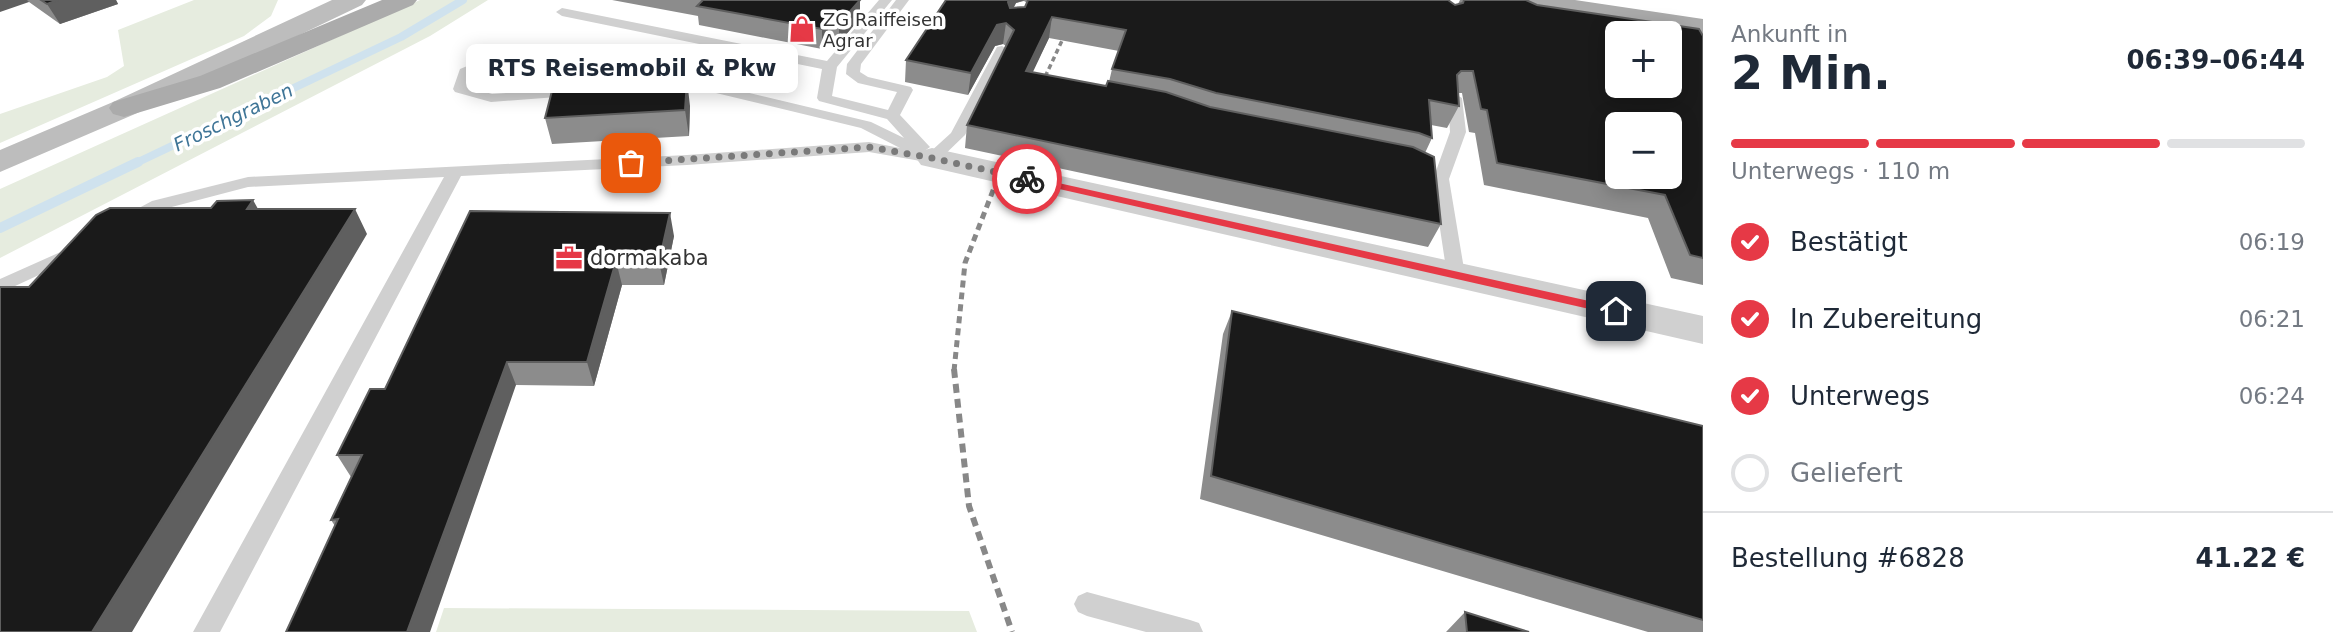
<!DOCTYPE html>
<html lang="de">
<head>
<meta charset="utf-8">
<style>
  body { margin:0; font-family:"DejaVu Sans",sans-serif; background:#f6f6f7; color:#1f2937; height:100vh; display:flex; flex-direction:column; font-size:26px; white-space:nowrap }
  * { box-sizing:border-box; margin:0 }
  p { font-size:23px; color:#747a83 }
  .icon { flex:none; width:38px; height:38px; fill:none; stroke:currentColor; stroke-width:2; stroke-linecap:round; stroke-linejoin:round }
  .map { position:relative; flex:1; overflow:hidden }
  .details { display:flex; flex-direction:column; background:#fff; width:630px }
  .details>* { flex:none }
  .controls { position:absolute; left:1605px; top:21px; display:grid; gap:14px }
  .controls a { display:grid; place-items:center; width:77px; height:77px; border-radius:10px; background:#fff; box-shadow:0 4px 18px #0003; font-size:35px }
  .pin { position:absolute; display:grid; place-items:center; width:60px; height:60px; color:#fff; margin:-30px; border-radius:14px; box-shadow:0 4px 10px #0006 }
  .courier { position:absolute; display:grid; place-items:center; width:70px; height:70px; margin:-35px; border:5px solid #e63946; border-radius:50%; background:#fff; color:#222; box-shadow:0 2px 9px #0007 }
  .bubble { position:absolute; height:49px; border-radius:10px; background:#fff; box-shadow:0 4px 18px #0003; font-size:23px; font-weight:700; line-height:49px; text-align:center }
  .summary em { font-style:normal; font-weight:700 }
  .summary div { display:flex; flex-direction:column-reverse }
  .summary { display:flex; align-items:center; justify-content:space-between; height:119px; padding:0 28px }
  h1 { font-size:46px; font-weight:700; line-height:52px }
  .bar { display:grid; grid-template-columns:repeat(4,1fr); gap:10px 7px; align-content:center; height:84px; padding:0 28px }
  .bar i { height:9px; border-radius:5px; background:#e0e1e3 }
  .bar .selected { background:#e63946 }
  .bar p { grid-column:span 4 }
  .line { display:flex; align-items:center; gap:18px; padding:0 28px; border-top:2px solid #e0e1e3 }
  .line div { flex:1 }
  ol { padding:0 28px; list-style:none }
  li { display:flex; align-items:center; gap:21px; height:77px }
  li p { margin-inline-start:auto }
  li .icon { padding:7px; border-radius:50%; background:#e63946; color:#fff; stroke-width:4 }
  li:last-child { color:#747a83 }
  li i { width:38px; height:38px; border:4px solid #e0e1e3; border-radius:50% }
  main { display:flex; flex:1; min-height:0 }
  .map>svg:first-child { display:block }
  .green { fill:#e6ecdf }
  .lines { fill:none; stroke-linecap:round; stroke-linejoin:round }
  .stream-far1 { stroke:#cfe2ee; stroke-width:8 }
  .stream { stroke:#cfe2ee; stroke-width:10 }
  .service { fill:#d0d0d0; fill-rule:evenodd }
  .minor { fill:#d0d0d0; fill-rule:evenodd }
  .secondary { fill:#bdbdbd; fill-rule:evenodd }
  .primary { fill:#ababab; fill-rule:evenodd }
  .rail-far2 { stroke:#888; stroke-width:3.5; stroke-dasharray:5 3.5; stroke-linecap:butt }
  .rail-far1 { stroke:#888; stroke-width:5; stroke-dasharray:7 5; stroke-linecap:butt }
  .rail { stroke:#888; stroke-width:6; stroke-dasharray:9 6; stroke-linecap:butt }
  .wall { fill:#8c8c8c; fill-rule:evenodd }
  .shaded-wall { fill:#5f5f5f }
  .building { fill:#1a1a1a; stroke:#5f5f5f; stroke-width:2; fill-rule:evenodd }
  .route { fill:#e63946 }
  .done { stroke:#7a7a7a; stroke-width:7; stroke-dasharray:0 12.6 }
  .labels { text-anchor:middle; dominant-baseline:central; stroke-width:7; stroke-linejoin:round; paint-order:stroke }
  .far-poi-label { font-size:18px; fill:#333; stroke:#fff; text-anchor:start }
  .far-water-label { font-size:19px; font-style:italic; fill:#3f7597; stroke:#fff }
  .poi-label { font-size:21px; fill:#333; stroke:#fff; text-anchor:start }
</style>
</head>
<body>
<main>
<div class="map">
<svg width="1703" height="632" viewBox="0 0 1703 632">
  <rect width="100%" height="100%" fill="#fff"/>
  <!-- green -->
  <path class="green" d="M 194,0 L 278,0 L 271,16 L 244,36 L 0,143 L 0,114 L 107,77 L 124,66 L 118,30 Z
    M 420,0 L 488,0 L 430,36 L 0,258 L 0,189 Z
    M 444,608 L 969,611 L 977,632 L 436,632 Z"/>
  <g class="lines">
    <!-- stream-far1 -->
    <path class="stream-far1" d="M 134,164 L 401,37 L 463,0"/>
    <!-- stream -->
    <path class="stream" d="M 0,228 L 138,162"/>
    <!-- service -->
    <path class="service" d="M 879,0 L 892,0 L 837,67 L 832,96 L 888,110 L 897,92 L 858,83 L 846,74 L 847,64 L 896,0 L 909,0 L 861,64 L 860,72 L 868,77 L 911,87 L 913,90 L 900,115 L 930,147 L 923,152 L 929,153 L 951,133 L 997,47 L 1002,46 L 1009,50 L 965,135 L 938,161 L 932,163 L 869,152 L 687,165 L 461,176 L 220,632 L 193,632 L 444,177 L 248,187 L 164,209 L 130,225 L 124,224 L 121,220 L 124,216 L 152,201 L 248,177 L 687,155 L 869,142 L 900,148 L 861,128 L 716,93 L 643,91 L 545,56 L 504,60 L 471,74 L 468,87 L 492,94 L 578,88 L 583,89 L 585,92 L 583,95 L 491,102 L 455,92 L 453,89 L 460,69 L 501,52 L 546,48 L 650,84 L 716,85 L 871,122 L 904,138 L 887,119 L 819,101 L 817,98 L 822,69 L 562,16 L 556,12 L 562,8 L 827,61 Z
      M 1455,94 L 1462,98 L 1466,132 L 1449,179 L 1465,275 L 1463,279 L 1449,279 L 1447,275 L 1433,182 L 1405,166 L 1413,161 L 1436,171 L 1450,132 L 1448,98 Z
      M 74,246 L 80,248 L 83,252 L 80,256 L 0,293 L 0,279 Z
      M 1087,592 L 1190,620 L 1199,623 L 1203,632 L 1146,632 L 1087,616 L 1078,612 L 1074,604 L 1078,596 Z"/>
    <!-- minor -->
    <path class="minor" d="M 932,148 L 1703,316 L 1703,344 L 921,165 L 916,158 L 921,151 Z"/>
    <!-- secondary -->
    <path class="secondary" d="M 332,0 L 366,0 L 362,5 L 135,114 L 0,172 L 0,150 L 113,102 Z"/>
    <!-- primary -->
    <path class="primary" d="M 382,0 L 417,0 L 413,5 L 220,88 L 124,117 L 113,114 L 109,108 L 113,102 L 200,76 Z
      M 1511,0 L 1575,0 L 1703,19 L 1703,35 L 1524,8 L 1515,5 Z"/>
    <!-- rail-far2 -->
    <path class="rail-far2" d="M 1038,92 L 1081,0
      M 1003,164 L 1015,139"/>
    <!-- rail-far1 -->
    <path class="rail-far1" d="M 954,371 L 965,263 L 1004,162"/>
    <!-- rail -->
    <path class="rail" d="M 954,369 L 969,506 L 1012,632"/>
  </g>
  <!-- wall -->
  <path class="wall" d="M 0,0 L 116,0 L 118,4 L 60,24 L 29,2 Z
    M 612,0 L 860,0 L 860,18 L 839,43 L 828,41 L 822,49 L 699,25 L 698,16 Z
    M 946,0 L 1448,0 L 1455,5 L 1458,4 L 1460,0 L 1526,0 L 1537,5 L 1703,36 L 1703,285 L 1671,278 L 1648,218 L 1484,185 L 1475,133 L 1469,132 L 1462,93 L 1458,93 L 1459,106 L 1447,128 L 1431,125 L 1432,138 L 1425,153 L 1441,224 L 1428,247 L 965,148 L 967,125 L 1006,46 L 1003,44 L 995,46 L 968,95 L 905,82 L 906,60 ZM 1024,1 L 1027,3 L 1025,7 L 1013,8 L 1016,3 ZM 1049,38 L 1119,51 L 1112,69 L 1109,82 L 1106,86 L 1032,72 Z
    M 690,106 L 689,136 L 552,144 L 545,118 Z
    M 470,211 L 674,236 L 664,285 L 622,285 L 594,386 L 516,385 L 335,526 L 331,520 L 351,477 L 337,455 L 385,389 Z
    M 1232,311 L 1703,426 L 1703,632 L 1648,632 L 1200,499 L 1223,334 Z
    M 1465,612 L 1529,632 L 1446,632 Z"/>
  <!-- shaded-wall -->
  <path class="shaded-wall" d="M 0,0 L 27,0 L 29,2 L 0,12 Z
    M 58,0 L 116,0 L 118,4 L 60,24 L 47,4 Z
    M 860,0 L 860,18 L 839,43 L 839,24 Z
    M 1009,0 L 1025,0 L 1016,3 L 1006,23 L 1003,44 L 995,46 L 968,95 L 971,73 Z
    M 1052,17 L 1049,38 L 1023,93 L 1026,71 Z
    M 828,22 L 828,41 L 822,49 L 822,29 Z
    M 687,80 L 690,106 L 689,136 L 685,110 Z
    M 253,200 L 267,225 L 247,209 Z
    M 355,209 L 367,234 L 132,632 L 92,632 Z
    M 670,213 L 674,236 L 664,285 L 659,262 Z
    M 616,261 L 622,285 L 594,386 L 587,362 Z
    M 507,362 L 516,385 L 430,632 L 407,632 Z"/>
  <!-- building -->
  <path class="building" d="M 41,0 L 58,0 L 47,4 Z
    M 703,0 L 860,0 L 839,24 L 828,22 L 822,29 L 697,6 Z
    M 946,0 L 1009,0 L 1008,2 L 1010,8 L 1025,7 L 1028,0 L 1448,0 L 1455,5 L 1463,3 L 1464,0 L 1526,0 L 1537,5 L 1699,29 L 1703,36 L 1703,258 L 1690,255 L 1665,195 L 1497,163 L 1487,110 L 1481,109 L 1473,71 L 1461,71 L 1457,75 L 1459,106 L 1429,100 L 1432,138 L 1419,133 L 1216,93 L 1170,79 L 1112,69 L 1126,30 L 1052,17 L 1026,71 L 1106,86 L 1108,81 L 1166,92 L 1210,107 L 1413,147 L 1434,157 L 1441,224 L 967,125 L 1014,30 L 1006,23 L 997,25 L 971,73 L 906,60 ZM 1617,33 L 1670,33 L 1670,86 L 1617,86 ZM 1617,124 L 1670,124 L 1670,177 L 1617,177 Z
    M 687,80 L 685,110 L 545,118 L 553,87 Z
    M 253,200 L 247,209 L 355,209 L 92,632 L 0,632 L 0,287 L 29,287 L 96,215 L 110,208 L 211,208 L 217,201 Z
    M 470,211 L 670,213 L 659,262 L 616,261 L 587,362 L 507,362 L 407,632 L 286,632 L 338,519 L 331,520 L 362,455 L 337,455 L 370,389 L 385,389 Z
    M 1232,311 L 1703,426 L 1703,620 L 1211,476 Z
    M 1465,612 L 1529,632 L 1467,632 Z"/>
  <!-- route -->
  <path class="route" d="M 1027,176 L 1616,307 L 1622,311 L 1616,315 L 1024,181 L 1024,177 Z"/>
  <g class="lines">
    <!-- done -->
    <path class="done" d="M 631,163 L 869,147 L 932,158 L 1027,179"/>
  </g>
  <!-- icons -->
  <defs>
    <symbol id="shop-bare" viewBox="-9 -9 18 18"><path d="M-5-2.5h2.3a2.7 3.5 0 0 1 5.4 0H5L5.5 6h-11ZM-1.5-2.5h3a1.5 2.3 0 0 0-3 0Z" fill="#e63946" stroke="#fff" stroke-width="2.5" paint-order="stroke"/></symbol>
    <symbol id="office-bare" viewBox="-9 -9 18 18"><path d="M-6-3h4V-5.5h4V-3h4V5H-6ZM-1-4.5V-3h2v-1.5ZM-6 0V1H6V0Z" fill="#e63946" stroke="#fff" stroke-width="2.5" paint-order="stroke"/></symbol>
  </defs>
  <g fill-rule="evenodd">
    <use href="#shop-bare" x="783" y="10" width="38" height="38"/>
    <use href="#office-bare" x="550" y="239" width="38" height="38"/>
  </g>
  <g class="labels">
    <!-- far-poi labels -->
    <g class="far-poi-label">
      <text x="823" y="19">ZG Raiffeisen<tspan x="823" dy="21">Agrar</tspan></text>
    </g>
    <!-- far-water labels -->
    <g class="far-water-label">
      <text transform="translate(233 117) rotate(-26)">Froschgraben</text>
    </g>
    <!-- poi labels -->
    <g class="poi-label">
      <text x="590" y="258">dormakaba</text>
    </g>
  </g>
</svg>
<div class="controls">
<a>+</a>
<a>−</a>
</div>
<div class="pin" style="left:631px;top:163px;background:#ea580c"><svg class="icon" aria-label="bag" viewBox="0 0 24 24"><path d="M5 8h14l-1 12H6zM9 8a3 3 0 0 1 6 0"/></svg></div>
<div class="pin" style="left:1616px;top:311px;background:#1f2937"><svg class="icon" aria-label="home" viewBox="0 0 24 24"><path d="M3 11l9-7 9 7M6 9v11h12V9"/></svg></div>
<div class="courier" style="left:1027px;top:179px"><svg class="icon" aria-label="bike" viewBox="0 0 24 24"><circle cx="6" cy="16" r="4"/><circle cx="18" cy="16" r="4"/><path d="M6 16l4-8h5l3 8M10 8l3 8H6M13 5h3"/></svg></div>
<div class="bubble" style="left:466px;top:44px;width:332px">RTS Reisemobil &amp; Pkw</div>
</div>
<section class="details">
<div class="summary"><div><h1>2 Min.</h1><p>Ankunft in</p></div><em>06:39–06:44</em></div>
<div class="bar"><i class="selected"></i><i class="selected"></i><i class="selected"></i><i></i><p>Unterwegs · 110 m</p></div>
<ol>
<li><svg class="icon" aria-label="check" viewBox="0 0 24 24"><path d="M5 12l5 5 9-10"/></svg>Bestätigt<p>06:19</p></li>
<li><svg class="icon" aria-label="check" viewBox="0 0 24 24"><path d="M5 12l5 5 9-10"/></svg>In Zubereitung<p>06:21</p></li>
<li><svg class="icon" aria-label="check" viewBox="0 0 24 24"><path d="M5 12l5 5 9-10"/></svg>Unterwegs<p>06:24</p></li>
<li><i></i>Geliefert</li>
</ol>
<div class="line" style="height:91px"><div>Bestellung #6828</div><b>41.22 €</b></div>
</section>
</main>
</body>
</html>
